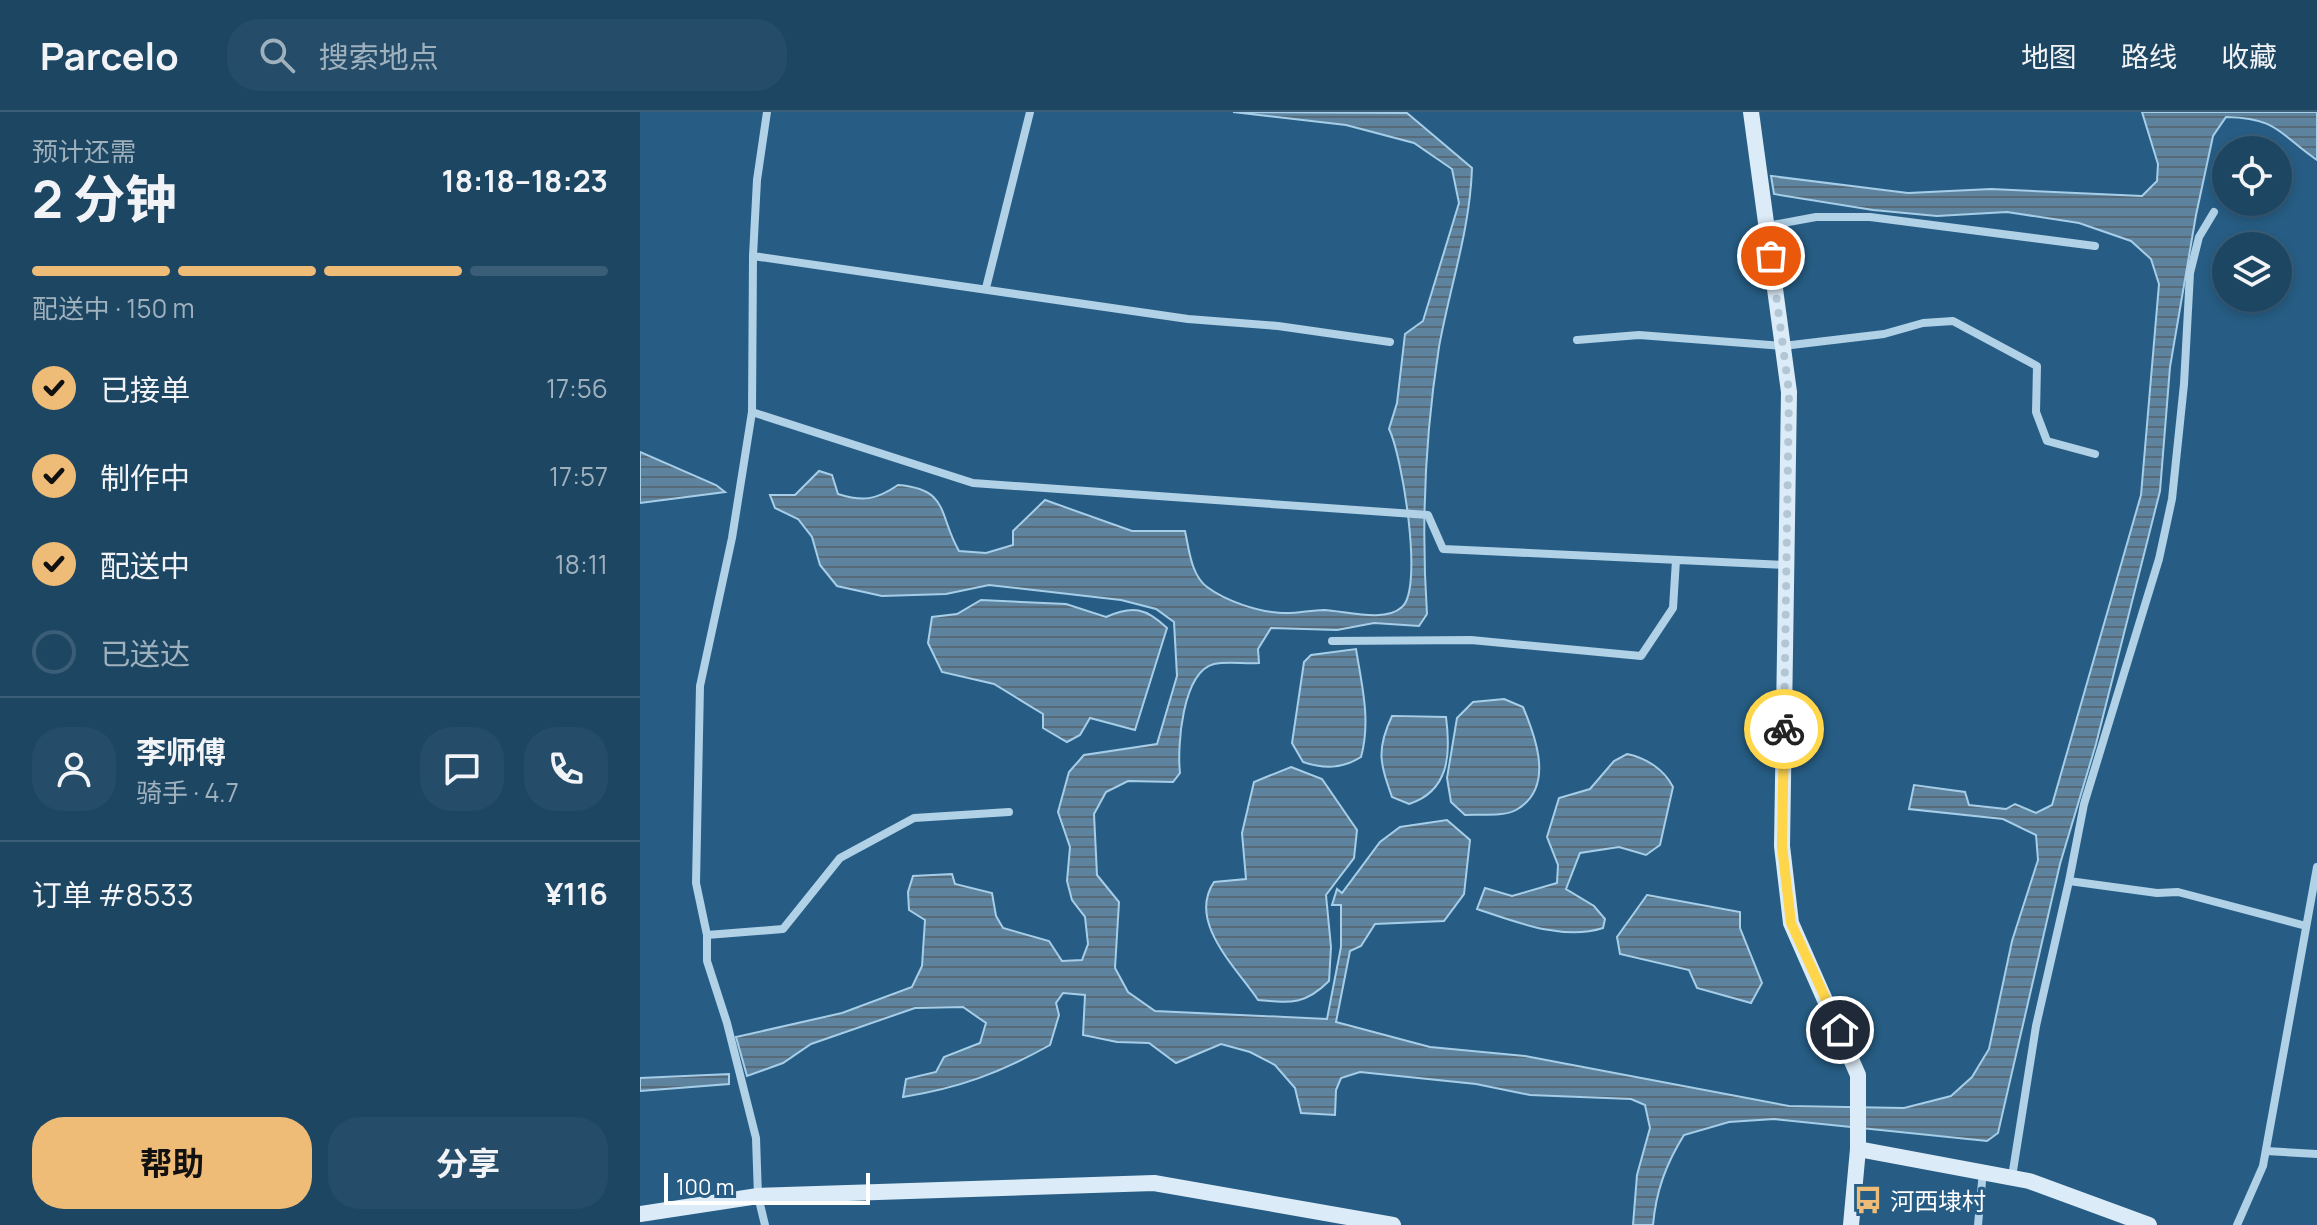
<!DOCTYPE html>
<html lang="zh">
<head>
<meta charset="utf-8">
<style>
  body { margin:0; font-family:Manrope,"Noto Sans SC",sans-serif; background:#254d69; color:#f1f3f6; height:100vh; display:flex; flex-direction:column; font-size:30px; white-space:nowrap }
  * { box-sizing:border-box; margin:0 }
  p { font-size:26px; color:#a0b1be }
  .icon { flex:none; width:44px; height:44px; fill:none; stroke:currentColor; stroke-width:2; stroke-linecap:round; stroke-linejoin:round }
  .map { position:relative; flex:1; overflow:hidden }
  .details { display:flex; flex-direction:column; background:#1d4663; width:640px }
  .details>* { flex:none }
  .fabs { position:absolute; left:1572px; top:24px; display:grid; gap:16px }
  .fabs a { display:grid; place-items:center; width:80px; height:80px; border-radius:50%; background:#1d4663; box-shadow:0 4px 12px #0003,0 0 0 2px #3b5e78; font-size:40px }
  .scale { position:absolute; left:24px; bottom:20px; width:206px; box-sizing:border-box; padding-left:8px; border:4px solid #fff; border-top:0; font-size:22px; line-height:28px; white-space:nowrap; color:#fff; -webkit-text-stroke:6px #275d84; paint-order:stroke }
  .pin { position:absolute; display:grid; place-items:center; width:68px; height:68px; color:#fff; margin:-34px; border:4px solid #fff; border-radius:50%; box-shadow:0 2px 8px #0007 }
  .courier { position:absolute; display:grid; place-items:center; width:80px; height:80px; margin:-40px; border:6px solid #ffd54a; border-radius:50%; background:#fff; color:#222; box-shadow:0 2px 10px #0007 }
  .overview em { font-style:normal; font-weight:700 }
  .overview div { display:flex; flex-direction:column-reverse }
  .overview { display:flex; align-items:center; justify-content:space-between; height:136px; padding:0 32px }
  h1 { font-size:52px; font-weight:700; line-height:60px }
  .bar { display:grid; grid-template-columns:repeat(4,1fr); gap:12px 8px; align-content:center; height:96px; padding:0 32px }
  .bar i { height:10px; border-radius:6px; background:#3b5e78 }
  .bar .on { background:#efbc77 }
  .bar p { grid-column:span 4 }
  .line { display:flex; align-items:center; gap:20px; padding:0 32px; border-top:2px solid #3b5e78 }
  .line div { flex:1 }
  .round { display:grid; place-items:center; flex:none; width:84px; height:84px; border-radius:32px; background:#254d69 }
  ol { padding:0 32px; list-style:none }
  li { display:flex; align-items:center; gap:24px; height:88px }
  li p { margin-inline-start:auto }
  li .icon { padding:8px; border-radius:50%; background:#efbc77; color:#111; stroke-width:4 }
  li:last-child { color:#a0b1be }
  li i { width:44px; height:44px; border:4px solid #3b5e78; border-radius:50% }
  .primary-button { display:flex; gap:16px; margin-top:auto; padding:16px 32px }
  .primary-button a { flex:1; height:92px; border-radius:32px; background:#efbc77; color:#111; font-size:32px; font-weight:700; line-height:92px; text-align:center }
  .primary-button a+a { background:#254d69; color:#f1f3f6 }
  header { display:flex; align-items:center; gap:48px; box-sizing:border-box; height:112px; padding:0 40px; background:#1d4663; border-bottom:2px solid #3b5e78 }
  header strong { font-size:38px }
  nav { display:flex; gap:44px; margin-inline-start:auto; font-size:28px }
  .search { width:560px; height:72px; background:#254d69; display:flex; align-items:center; gap:20px; box-sizing:border-box; padding:0 28px; border-radius:32px; color:#a0b1be; font-size:30px }
  main { display:flex; flex:1; min-height:0 }
  .map>svg:first-child { display:block }
  .water { fill:url(#water-rules); stroke:#a6cee8; stroke-width:2 }
  .lines { fill:none; stroke-linecap:round; stroke-linejoin:round }
  .street { stroke:#b1d1e7; stroke-width:8 }
  .secondary { stroke:#dbebf7; stroke-width:16 }
  .done { stroke:#b3c6d4; stroke-width:8; stroke-dasharray:0 14.4 }
  .route { stroke:#ffd54a; stroke-width:10 }
  .labels { text-anchor:middle; dominant-baseline:central; stroke-width:6; stroke-linejoin:round; paint-order:stroke }
  .poi-label { font-size:24px; fill:#fff; stroke:#275d84; text-anchor:start }
</style>
</head>
<body>
<header>
<strong>Parcelo</strong>
<div class="search"><svg class="icon" aria-label="search" viewBox="0 0 24 24"><circle cx="10" cy="10" r="6"/><path d="M15 15l6 6"/></svg>搜索地点</div>
<nav><a>地图</a><a>路线</a><a>收藏</a></nav>
</header>
<main>
<section class="details">
<div class="overview"><div><h1>2 分钟</h1><p>预计还需</p></div><em>18:18–18:23</em></div>
<div class="bar"><i class="on"></i><i class="on"></i><i class="on"></i><i></i><p>配送中 · 150 m</p></div>
<ol>
<li><svg class="icon" aria-label="check" viewBox="0 0 24 24"><path d="M5 12l5 5 9-10"/></svg>已接单<p>17:56</p></li>
<li><svg class="icon" aria-label="check" viewBox="0 0 24 24"><path d="M5 12l5 5 9-10"/></svg>制作中<p>17:57</p></li>
<li><svg class="icon" aria-label="check" viewBox="0 0 24 24"><path d="M5 12l5 5 9-10"/></svg>配送中<p>18:11</p></li>
<li><i></i>已送达</li>
</ol>
<div class="line" style="height:144px"><a class="round"><svg class="icon" aria-label="person" viewBox="0 0 24 24"><circle cx="12" cy="8" r="4"/><path d="M4 21q1-7 8-7t8 7"/></svg></a><div><b>李师傅</b><p>骑手 · 4.7</p></div><a class="round"><svg class="icon" aria-label="chat" viewBox="0 0 24 24"><path d="M4 5h16v11H9l-5 4z"/></svg></a><a class="round"><svg class="icon" aria-label="phone" viewBox="0 0 24 24"><path d="M5 4h4l2 5-3 2q2 4 5 5l2-3 5 2v4C11 20 4 13 5 4z"/></svg></a></div>
<div class="line" style="height:104px"><div>订单 #8533</div><b>¥116</b></div>
<div class="primary-button"><a>帮助</a><a>分享</a></div>
</section>
<div class="map">
<svg width="1677" height="1113" viewBox="0 0 1677 1113">
  <defs>
    <pattern id="water-rules" width="6" height="5" patternUnits="userSpaceOnUse" patternTransform="scale(2)"><rect width="6" height="5" fill="#5e839e"/><path d="M0 2.5h6" fill="none" stroke="#566a79"/></pattern>
  </defs>
  <rect width="100%" height="100%" fill="#275d84"/>
  <!-- water -->
  <path class="water" d="M 593,0 L 767,1 L 832,56 C 830,118 810,174 799,235 C 785,324 781,413 787,502 L 779,514 L 734,511 L 697,518 L 631,516 L 618,537 L 619,551 C 605,552 587,549 574,552 C 542,560 537,635 540,661 L 533,670 L 488,669 L 466,680 L 454,702 L 457,763 L 479,790 L 475,856 L 488,880 L 515,899 L 687,907 L 701,835 L 701,793 L 692,793 L 697,777 L 702,781 L 740,730 L 760,715 L 807,708 L 830,728 L 824,782 L 804,809 L 735,812 L 721,834 L 710,839 L 696,910 L 790,935 L 885,944 L 1149,994 L 1264,996 L 1311,984 L 1332,965 L 1349,937 L 1372,829 L 1398,748 L 1396,723 L 1363,707 L 1269,697 L 1274,673 L 1325,680 L 1329,693 L 1366,697 L 1375,692 L 1396,701 L 1412,693 L 1501,383 L 1519,172 L 1511,147 L 1491,129 L 1439,111 L 1367,100 L 1297,104 L 1233,98 L 1134,82 L 1131,64 L 1268,81 L 1351,77 L 1502,84 L 1517,69 L 1518,52 L 1502,0 L 1677,0 L 1677,48 C 1639,22 1638,6 1586,5 L 1573,24 L 1556,103 L 1530,255 L 1520,379 L 1456,632 L 1420,752 L 1358,1021 L 1347,1029 L 1134,1007 L 1089,1010 L 1044,1023 C 1026,1052 1016,1079 1013,1113 L 993,1113 L 997,1063 L 1010,1016 L 1005,993 L 991,987 L 890,983 L 836,972 L 720,960 L 701,966 L 696,978 L 695,1003 L 661,1001 L 655,976 L 635,953 L 610,940 L 581,932 L 536,951 L 509,931 L 477,930 L 443,923 L 445,883 L 423,881 L 416,891 L 419,903 L 410,933 C 360,961 319,976 263,985 L 266,967 L 296,960 L 304,945 L 340,931 L 346,911 L 323,895 L 275,896 L 171,932 L 143,951 L 107,964 L 96,925 L 202,901 L 272,875 L 282,854 L 285,808 L 269,798 L 268,780 L 273,764 L 312,762 L 315,772 L 352,781 L 356,804 L 363,816 L 409,829 L 422,849 L 442,848 L 448,832 L 445,805 L 432,788 L 427,769 L 430,735 L 418,700 L 429,660 L 444,643 L 517,632 L 537,564 L 534,510 L 516,497 L 481,488 L 349,473 L 306,482 L 242,484 L 197,474 L 180,453 L 172,425 L 158,407 L 135,396 L 130,383 L 155,383 L 179,359 L 192,363 L 198,382 C 223,390 236,388 258,373 C 310,377 298,403 319,439 L 346,441 L 373,433 L 373,419 L 405,388 L 492,419 L 545,419 C 549,437 551,463 567,475 C 586,489 618,500 642,501 C 656,502 670,498 684,498 C 706,499 745,511 762,495 C 784,476 762,343 749,317 L 757,291 L 765,222 L 783,209 L 819,91 L 812,57 L 774,31 L 706,13 Z
    M 0,340 L 76,373 L 85,380 L 0,391 Z
    M 341,488 L 426,492 L 466,505 C 493,493 506,496 527,516 L 495,618 L 450,606 L 440,623 L 427,630 L 403,616 L 403,602 L 354,572 L 302,560 L 288,531 L 292,505 L 317,502 Z
    M 716,537 C 722,574 731,609 721,645 C 702,657 684,657 663,650 L 652,631 L 664,550 L 671,543 Z
    M 864,587 L 883,595 C 896,626 915,676 876,698 C 864,705 839,702 825,703 L 811,690 L 807,666 L 817,606 L 833,590 Z
    M 752,604 L 806,605 C 811,643 809,679 769,692 L 752,685 C 740,651 736,638 752,604 Z
    M 987,642 C 1006,646 1024,657 1033,675 L 1020,733 L 1006,743 L 979,735 L 940,741 L 926,777 L 954,794 L 965,807 L 963,816 C 923,829 876,810 837,797 L 845,776 L 872,784 L 917,771 L 918,753 L 907,725 L 919,686 L 950,677 L 974,649 Z
    M 651,655 L 682,667 L 717,718 L 714,746 L 686,783 L 691,835 L 689,869 C 665,893 651,891 618,888 C 596,855 547,810 574,770 L 606,767 L 602,721 L 614,670 Z
    M 1007,783 L 1100,800 L 1100,816 L 1122,871 L 1111,891 L 1057,876 L 1049,858 L 980,842 L 977,825 Z
    M 89,962 L 89,972 L 0,979 L 0,966 Z"/>
  <g class="lines">
    <!-- street -->
    <path class="street" d="M 1574,100 L 1559,125 L 1550,161 L 1544,272 L 1532,387 L 1519,447 L 1444,692 L 1429,769 L 1517,781 L 1538,780 L 1666,814
      M 1127,114 L 1176,105 L 1230,105 L 1455,134
      M 113,144 L 548,207 L 638,214 L 750,230
      M 346,176 L 390,0
      M 937,228 L 999,223 L 1143,234 L 1244,222 L 1283,211 L 1313,209 L 1397,254 L 1396,300 L 1407,329 L 1455,342
      M 112,300 L 333,371 L 788,403 L 803,437 L 1146,453
      M 692,529 L 831,528 L 1001,544 L 1033,496 L 1036,448
      M 67,823 L 143,817 L 200,746 L 274,706 L 369,700
      M 1626,1039 L 1677,1042
      M 1372,1065 L 1396,914 L 1429,769
      M 125,1113 L 118,1084 L 116,1026 L 87,911 L 67,849 L 67,823 L 56,771 L 60,574 L 92,426 L 112,300 L 113,144 L 117,68 L 127,0
      M 1338,1113 L 1343,1059
      M 1597,1113 L 1623,1054 L 1677,755"/>
    <!-- secondary -->
    <path class="secondary" d="M 1111,0 L 1149,280 L 1142,734 L 1151,811 L 1218,963 L 1218,1037 L 1211,1113
      M 1218,1037 L 1389,1069 L 1509,1113
      M 0,1102 L 118,1084 L 514,1071 L 753,1113"/>
  </g>
  <g class="lines">
    <!-- done -->
    <path class="done" d="M 1131,144 L 1149,280 L 1144,617"/>
    <!-- route -->
    <path class="route" d="M 1144,617 L 1142,734 L 1151,811 L 1200,918"/>
  </g>
  <!-- icons -->
  <defs>
    <symbol id="bus-bare" viewBox="-9 -9 18 18"><path d="M-5-6H5V4H4V6H2V4H-2V6H-4V4H-5ZM-3.5-4V0h7V-4ZM-3.5 1.2v1.5H-2V1.2ZM2 1.2v1.5H3.5V1.2Z" fill="#efbc77" stroke="#275d84" stroke-width="2.5" paint-order="stroke"/></symbol>
  </defs>
  <g fill-rule="evenodd">
    <use href="#bus-bare" x="1208" y="1068" width="40" height="40"/>
  </g>
  <g class="labels">
    <!-- poi labels -->
    <g class="poi-label">
      <text x="1250" y="1088">河西埭村</text>
    </g>
  </g>
</svg>
<div class="fabs">
<a><svg class="icon" aria-label="locate" viewBox="0 0 24 24"><circle cx="12" cy="12" r="6"/><path d="M12 2v4M12 18v4M2 12h4M18 12h4"/></svg></a>
<a><svg class="icon" aria-label="layers" viewBox="0 0 24 24"><path d="M12 4l9 5-9 5-9-5zM3 14l9 5 9-5"/></svg></a>
</div>
<div class="scale">100 m</div>
<div class="pin" style="left:1131px;top:144px;background:#ea580c"><svg class="icon" aria-label="bag" viewBox="0 0 24 24"><path d="M5 8h14l-1 12H6zM9 8a3 3 0 0 1 6 0"/></svg></div>
<div class="pin" style="left:1200px;top:918px;background:#1f2937"><svg class="icon" aria-label="home" viewBox="0 0 24 24"><path d="M3 11l9-7 9 7M6 9v11h12V9"/></svg></div>
<div class="courier" style="left:1144px;top:617px"><svg class="icon" aria-label="bike" viewBox="0 0 24 24"><circle cx="6" cy="16" r="4"/><circle cx="18" cy="16" r="4"/><path d="M6 16l4-8h5l3 8M10 8l3 8H6M13 5h3"/></svg></div>
</div>
</main>
</body>
</html>
